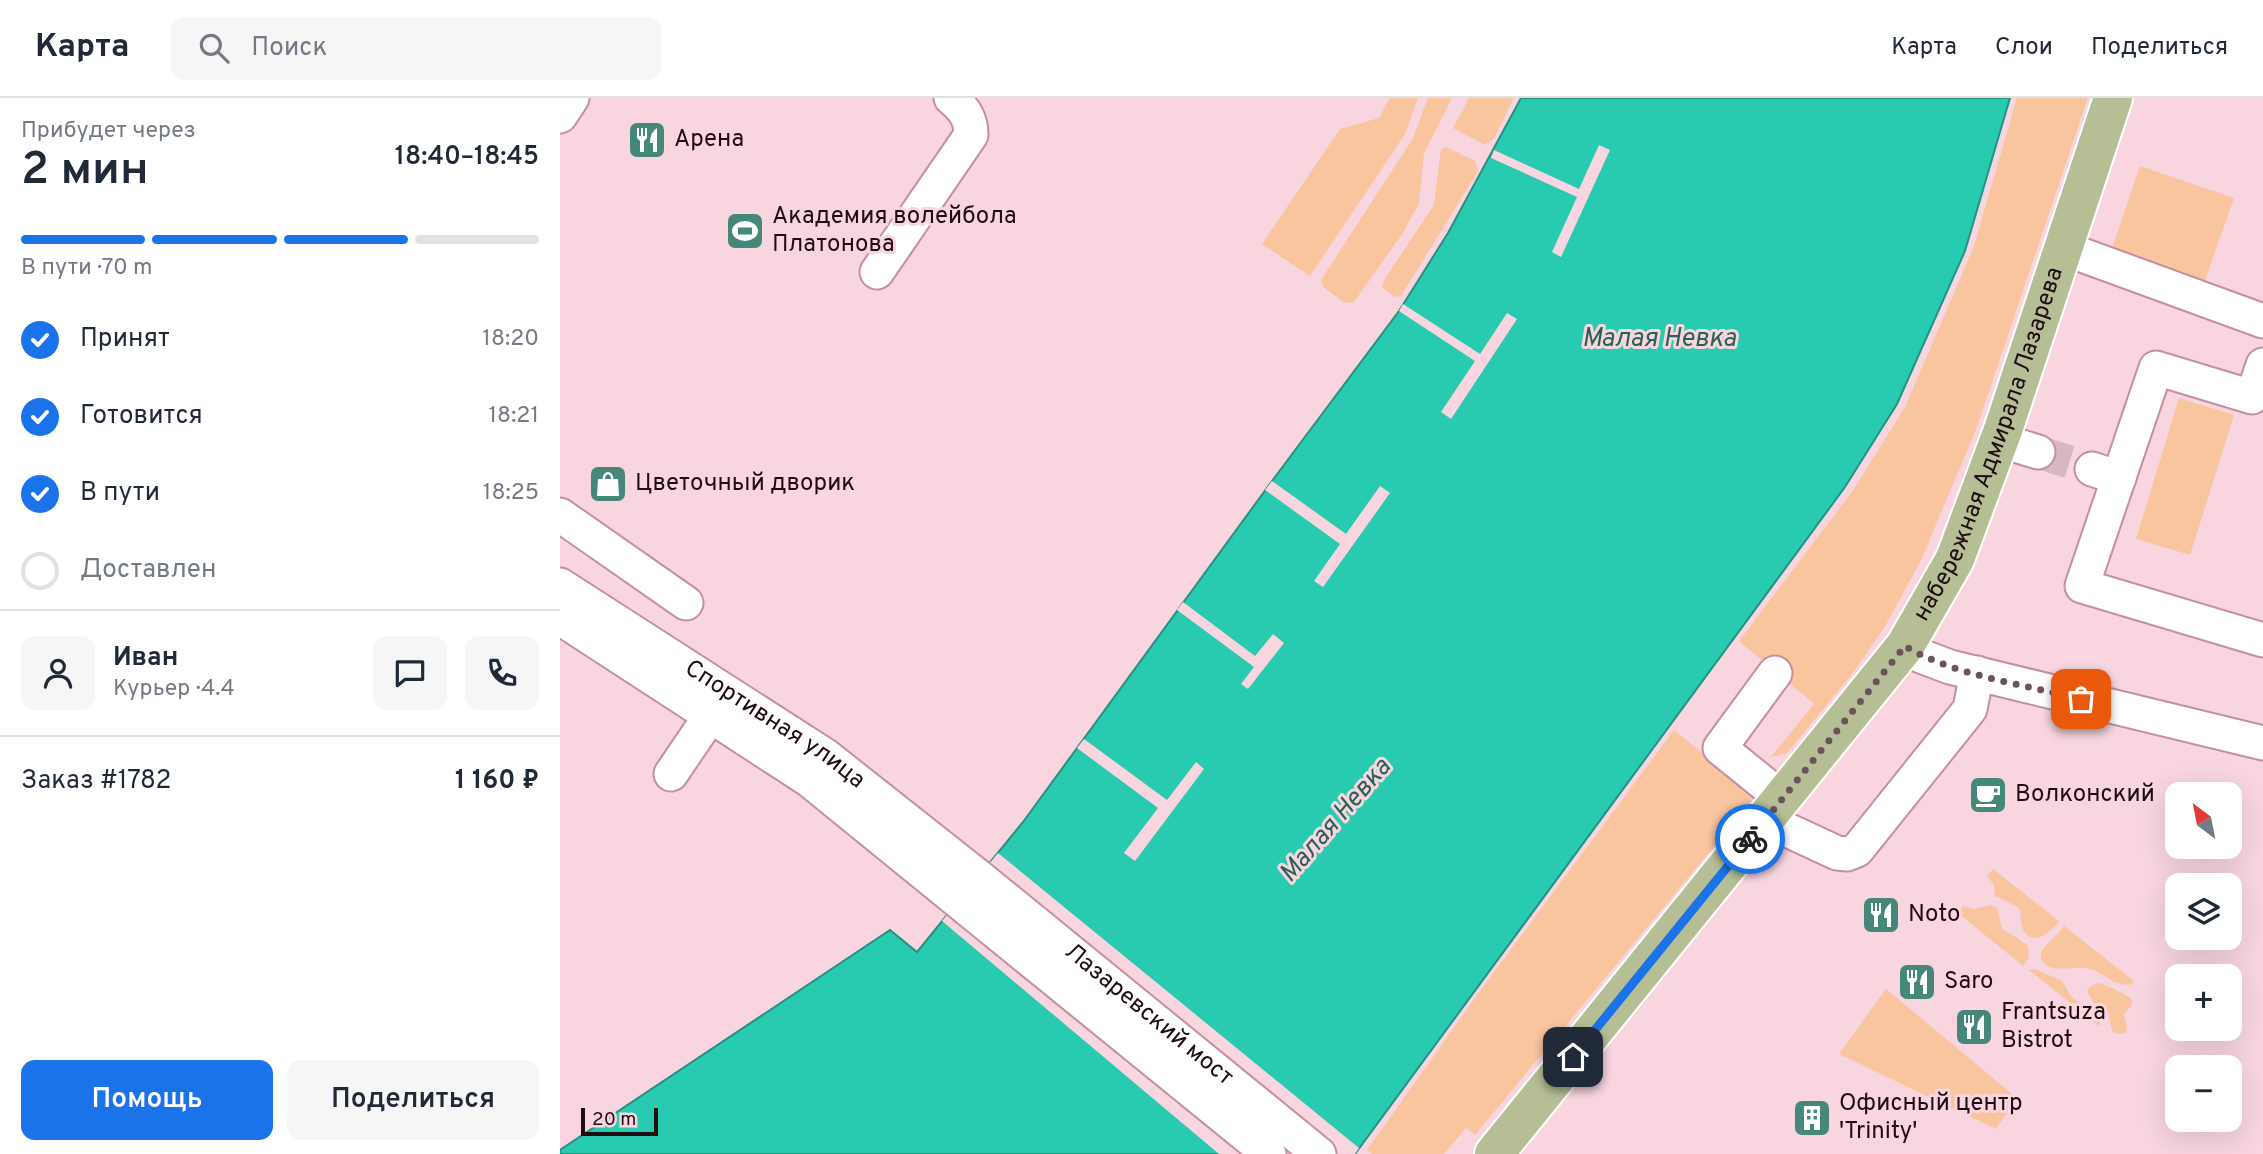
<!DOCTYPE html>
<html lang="ru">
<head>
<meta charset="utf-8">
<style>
  body { margin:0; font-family:Overpass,sans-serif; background:#f6f6f7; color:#1f2937; height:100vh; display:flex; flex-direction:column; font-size:26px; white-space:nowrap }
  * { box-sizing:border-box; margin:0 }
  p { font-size:23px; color:#747a83 }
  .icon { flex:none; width:38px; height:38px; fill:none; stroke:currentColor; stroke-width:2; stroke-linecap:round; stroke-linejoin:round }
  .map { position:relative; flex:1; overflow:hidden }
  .drawer { display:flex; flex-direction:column; background:#fff; width:560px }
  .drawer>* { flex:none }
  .needle { width:46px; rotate:328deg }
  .fabs { position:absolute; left:1605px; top:684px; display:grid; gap:14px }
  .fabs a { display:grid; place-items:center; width:77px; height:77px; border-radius:14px; background:#fff; box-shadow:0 7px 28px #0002; font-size:35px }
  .scale { position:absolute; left:21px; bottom:18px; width:77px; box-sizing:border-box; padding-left:7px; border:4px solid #1f0d13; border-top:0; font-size:19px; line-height:24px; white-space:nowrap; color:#1f0d13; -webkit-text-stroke:5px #f8d5df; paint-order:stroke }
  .pin { position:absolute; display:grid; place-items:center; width:60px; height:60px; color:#fff; margin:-30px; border-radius:14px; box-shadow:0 4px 10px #0006 }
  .courier { position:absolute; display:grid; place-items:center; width:70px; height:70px; margin:-35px; border:5px solid #1a73e8; border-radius:50%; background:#fff; color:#222; box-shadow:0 2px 9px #0007 }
  .headline em { font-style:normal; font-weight:600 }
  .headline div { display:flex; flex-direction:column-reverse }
  .headline { display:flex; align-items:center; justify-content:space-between; height:119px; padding:0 21px }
  h1 { font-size:46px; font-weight:600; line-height:52px }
  .bar { display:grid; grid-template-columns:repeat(4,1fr); gap:10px 7px; align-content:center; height:84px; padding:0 21px }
  .bar i { height:9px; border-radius:5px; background:#e0e1e3 }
  .bar .selected { background:#1a73e8 }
  .bar p { grid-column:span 4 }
  .line { display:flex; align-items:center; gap:18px; padding:0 21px; border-top:2px solid #e0e1e3 }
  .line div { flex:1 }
  .round { display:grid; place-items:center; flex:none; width:74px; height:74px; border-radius:14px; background:#f6f6f7 }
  ol { padding:0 21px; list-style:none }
  li { display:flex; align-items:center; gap:21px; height:77px }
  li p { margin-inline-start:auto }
  li .icon { padding:7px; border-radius:50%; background:#1a73e8; color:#fff; stroke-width:4 }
  li:last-child { color:#747a83 }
  li i { width:38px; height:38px; border:4px solid #e0e1e3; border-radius:50% }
  .button { display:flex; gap:14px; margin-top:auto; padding:14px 21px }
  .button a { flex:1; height:80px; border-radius:14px; background:#1a73e8; color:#fff; font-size:28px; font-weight:600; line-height:80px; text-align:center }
  .button a+a { background:#f6f6f7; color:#1f2937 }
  header { display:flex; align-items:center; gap:42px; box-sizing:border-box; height:98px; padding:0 35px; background:#fff; border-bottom:2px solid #e0e1e3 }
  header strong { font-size:33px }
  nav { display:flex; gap:38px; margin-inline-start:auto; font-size:24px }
  .search { width:490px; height:63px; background:#f6f6f7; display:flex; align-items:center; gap:18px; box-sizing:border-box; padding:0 24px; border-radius:14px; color:#747a83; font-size:26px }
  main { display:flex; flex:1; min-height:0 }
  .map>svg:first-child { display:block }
  .green { fill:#f8c59f }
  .water { fill:#28cab0; stroke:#259181; stroke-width:2 }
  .pier { fill:#f8d5df }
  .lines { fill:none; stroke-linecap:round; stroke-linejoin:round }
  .minor-tunnel { stroke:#d7b7c0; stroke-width:33; stroke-dasharray:33 17; stroke-linecap:butt }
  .minor-casing { stroke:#c48fa0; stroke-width:37 }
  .major-casing { stroke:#fff; stroke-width:42 }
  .minor { stroke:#fff; stroke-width:33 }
  .major { stroke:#b5be95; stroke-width:38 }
  .done { stroke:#6b535a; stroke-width:7; stroke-dasharray:0 12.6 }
  .route { stroke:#1a73e8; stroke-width:9 }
  .labels { text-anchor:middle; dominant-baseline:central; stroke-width:6; stroke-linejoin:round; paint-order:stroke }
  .poi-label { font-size:24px; fill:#1f0d13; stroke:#f8d5df; text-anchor:start }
  .street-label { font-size:24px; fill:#1f0d13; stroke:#f8d5df }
  .water-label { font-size:26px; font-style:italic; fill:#276257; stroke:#f8d5df }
</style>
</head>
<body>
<header>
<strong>Карта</strong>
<div class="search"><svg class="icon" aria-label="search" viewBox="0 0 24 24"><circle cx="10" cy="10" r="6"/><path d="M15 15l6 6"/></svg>Поиск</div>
<nav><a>Карта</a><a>Слои</a><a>Поделиться</a></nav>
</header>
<main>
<section class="drawer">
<div class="headline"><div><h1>2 мин</h1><p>Прибудет через</p></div><em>18:40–18:45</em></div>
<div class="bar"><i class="selected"></i><i class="selected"></i><i class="selected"></i><i></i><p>В пути · 70 m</p></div>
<ol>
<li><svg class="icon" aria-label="check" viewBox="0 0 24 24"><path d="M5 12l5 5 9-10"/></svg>Принят<p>18:20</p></li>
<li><svg class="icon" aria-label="check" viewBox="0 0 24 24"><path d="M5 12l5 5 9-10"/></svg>Готовится<p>18:21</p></li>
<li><svg class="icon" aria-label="check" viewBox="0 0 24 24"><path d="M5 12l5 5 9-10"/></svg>В пути<p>18:25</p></li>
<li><i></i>Доставлен</li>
</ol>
<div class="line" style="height:126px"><a class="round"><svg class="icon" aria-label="person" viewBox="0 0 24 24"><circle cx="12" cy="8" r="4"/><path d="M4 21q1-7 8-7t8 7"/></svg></a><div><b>Иван</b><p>Курьер · 4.4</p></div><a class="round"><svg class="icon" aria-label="chat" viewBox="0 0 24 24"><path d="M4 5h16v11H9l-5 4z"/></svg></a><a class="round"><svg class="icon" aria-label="phone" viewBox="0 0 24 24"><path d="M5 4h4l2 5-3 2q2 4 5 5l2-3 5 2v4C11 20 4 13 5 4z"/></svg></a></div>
<div class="line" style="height:91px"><div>Заказ #1782</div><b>1 160 ₽</b></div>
<div class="button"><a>Помощь</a><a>Поделиться</a></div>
</section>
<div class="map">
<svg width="1703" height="1056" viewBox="0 0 1703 1056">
  <rect width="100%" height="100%" fill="#f8d5df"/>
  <!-- green -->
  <path class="green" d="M 830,0 L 858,0 L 845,36 L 750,178 L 702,146 L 780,31 L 819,20 Z
    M 868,0 L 892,0 L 864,55 L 859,105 L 843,135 L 794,204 L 785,205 L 763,189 L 761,182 L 852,42 Z
    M 909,0 L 954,0 L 934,40 L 925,47 L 893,30 Z
    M 1457,0 L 1528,0 L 1417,329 L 1362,460 L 1326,527 L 1292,576 L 1227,655 L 1211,659 L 1254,606 L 1179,543 L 1292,394 L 1345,309 L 1413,151 Z
    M 886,49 L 915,63 L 918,73 L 841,198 L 835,199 L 822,189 L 826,179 L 874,107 L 881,51 Z
    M 1580,68 L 1674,100 L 1643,188 L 1550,156 Z
    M 1619,300 L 1674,317 L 1630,457 L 1576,441 Z
    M 1114,632 L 1195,699 L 915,1037 L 906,1030 L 884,1056 L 812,1056 L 807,1052 L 915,900 Z
    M 1433,771 L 1499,823 C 1492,834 1471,850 1463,831 C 1460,824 1462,816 1458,809 L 1435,798 L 1434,787 L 1427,778 Z
    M 1430,807 L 1437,810 L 1442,831 L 1459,841 L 1468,848 L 1469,859 L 1463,868 L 1398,815 L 1403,808 L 1413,811 Z
    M 1504,828 L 1574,883 L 1572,886 C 1557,891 1542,873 1527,870 C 1516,868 1480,878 1481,856 C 1481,850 1499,836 1504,828 Z
    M 1475,871 L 1502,883 L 1512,900 L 1536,915 L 1541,922 L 1539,928 L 1469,872 Z
    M 1538,885 C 1544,885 1569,898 1572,902 L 1572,907 L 1564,916 L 1567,930 L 1565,935 L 1558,936 L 1552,933 L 1548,913 L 1533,904 L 1527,893 L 1531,888 Z
    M 1326,891 L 1457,1000 L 1436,1031 L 1279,956 Z"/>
  <!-- water -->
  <path class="water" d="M 961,0 L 1450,0 L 1405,153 L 1337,306 L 1285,389 L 795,1056 L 0,1056 L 0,1052 L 330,832 L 357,854 L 463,724 L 712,383 L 839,213 L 888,135 Z"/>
  <!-- pier -->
  <path class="pier" d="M 1039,47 L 1050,52 L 1001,159 L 992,154 L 1017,99 L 931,60 L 934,52 L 1019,91 Z
    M 843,206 L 920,256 L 947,215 L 957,221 L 891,321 L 881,314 L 915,263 L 839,213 Z
    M 712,383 L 786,436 L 820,388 L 830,395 L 763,489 L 754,483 L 780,446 L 705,392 Z
    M 623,504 L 695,558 L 713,536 L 724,545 L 688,591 L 681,586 L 694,569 L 617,512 Z
    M 524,641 L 607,702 L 636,664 L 644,671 L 575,763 L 564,755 L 598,710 L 517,650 Z
    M 438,755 L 799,1050 L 795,1056 L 659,1056 L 382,823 Z"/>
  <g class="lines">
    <!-- minor-tunnel -->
    <path class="minor-tunnel" d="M 1478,354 L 1532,371"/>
    <defs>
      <g id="minor">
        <path d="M 0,18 L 12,0"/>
        <path d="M 1503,150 L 1703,223"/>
        <path d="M 317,174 L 411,37 C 411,20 404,11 391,0"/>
        <path d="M 1703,267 L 1692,299 L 1596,270 L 1522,488 L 1703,542"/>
        <path d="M 1439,342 L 1478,354"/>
        <path d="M 1532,371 L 1559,380"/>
        <path d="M 0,417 L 126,505"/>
        <path id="s1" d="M 0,487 L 266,658 L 419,779 L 759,1056"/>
        <path d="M 0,520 L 249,682 L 709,1056"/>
        <path d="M 1345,548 L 1361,558 L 1390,569 L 1703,645"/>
        <path d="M 1215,575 L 1160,650 L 1223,701"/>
        <path d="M 111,676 L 151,617"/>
        <path d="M 1206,722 L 1277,755 L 1287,756 L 1297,752 L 1410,611 L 1417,575"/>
      </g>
      <g id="major">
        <path id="s2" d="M 934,1056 L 1345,548 L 1395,461 L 1443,332 L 1553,0"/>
      </g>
    </defs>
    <!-- minor casing -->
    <use href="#minor" class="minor-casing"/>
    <!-- major casing -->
    <use href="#major" class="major-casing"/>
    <!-- minor -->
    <use href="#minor" class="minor"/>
    <!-- major -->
    <use href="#major" class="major"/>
  </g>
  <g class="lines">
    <!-- done -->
    <path class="done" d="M 1190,741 L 1345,548 C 1392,577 1466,587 1521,601"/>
    <!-- route -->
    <path class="route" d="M 1013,959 L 1190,741"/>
  </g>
  <!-- icons -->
  <defs>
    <symbol id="restaurant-square" viewBox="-11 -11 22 22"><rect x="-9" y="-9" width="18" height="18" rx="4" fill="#45887a" stroke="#f8d5df"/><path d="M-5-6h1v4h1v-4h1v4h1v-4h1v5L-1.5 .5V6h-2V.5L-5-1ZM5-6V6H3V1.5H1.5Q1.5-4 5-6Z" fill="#fff"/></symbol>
    <symbol id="stadium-square" viewBox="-11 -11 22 22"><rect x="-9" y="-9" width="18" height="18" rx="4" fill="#45887a" stroke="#f8d5df"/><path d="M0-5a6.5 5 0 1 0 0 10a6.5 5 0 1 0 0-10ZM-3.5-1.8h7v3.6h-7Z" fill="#fff"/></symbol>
    <symbol id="shop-square" viewBox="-11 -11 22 22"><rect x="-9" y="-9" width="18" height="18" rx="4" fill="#45887a" stroke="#f8d5df"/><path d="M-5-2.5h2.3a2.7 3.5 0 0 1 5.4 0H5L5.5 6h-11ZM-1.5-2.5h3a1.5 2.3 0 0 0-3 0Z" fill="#fff"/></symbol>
    <symbol id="cafe-square" viewBox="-11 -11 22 22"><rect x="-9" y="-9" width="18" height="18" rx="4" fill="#45887a" stroke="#f8d5df"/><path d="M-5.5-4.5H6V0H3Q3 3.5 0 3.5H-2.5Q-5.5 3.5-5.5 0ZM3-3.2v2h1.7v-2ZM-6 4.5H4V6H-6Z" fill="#fff"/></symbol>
    <symbol id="building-square" viewBox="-11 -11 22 22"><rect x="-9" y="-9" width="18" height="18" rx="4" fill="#45887a" stroke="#f8d5df"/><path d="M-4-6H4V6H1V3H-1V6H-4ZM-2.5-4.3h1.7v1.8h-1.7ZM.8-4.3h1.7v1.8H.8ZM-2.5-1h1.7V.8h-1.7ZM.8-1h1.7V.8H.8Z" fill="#fff"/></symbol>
  </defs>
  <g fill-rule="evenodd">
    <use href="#restaurant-square" x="65" y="20" width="44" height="44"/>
    <use href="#stadium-square" x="163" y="111" width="44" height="44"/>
    <use href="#shop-square" x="26" y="364" width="44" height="44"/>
    <use href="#cafe-square" x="1406" y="675" width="44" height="44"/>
    <use href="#restaurant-square" x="1299" y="795" width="44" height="44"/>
    <use href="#restaurant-square" x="1335" y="862" width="44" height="44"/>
    <use href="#restaurant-square" x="1392" y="907" width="44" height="44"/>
    <use href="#building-square" x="1230" y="998" width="44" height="44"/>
  </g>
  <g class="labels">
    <!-- poi labels -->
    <g class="poi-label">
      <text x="114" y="42">Арена</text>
      <text x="212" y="119">Академия волейбола<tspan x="212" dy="28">Платонова</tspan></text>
      <text x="75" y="386">Цветочный дворик</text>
      <text x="1455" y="697">Волконский</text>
      <text x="1348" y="817">Noto</text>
      <text x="1384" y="884">Saro</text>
      <text x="1441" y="915">Frantsuza<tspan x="1441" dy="28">Bistrot</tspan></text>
      <text x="1279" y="1006">Офисный центр<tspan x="1279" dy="28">'Trinity'</tspan></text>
    </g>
    <!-- street labels -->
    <g class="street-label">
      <text stroke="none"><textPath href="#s2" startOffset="873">набережная Адмирала Лазарева</textPath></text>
      <text stroke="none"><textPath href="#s1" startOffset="256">Спортивная улица</textPath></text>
      <text stroke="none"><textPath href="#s1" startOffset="730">Лазаревский мост</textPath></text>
    </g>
    <!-- water labels -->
    <g class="water-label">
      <text x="1099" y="241">Малая Невка</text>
      <text transform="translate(776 723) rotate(-49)">Малая Невка</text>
    </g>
  </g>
</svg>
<div class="fabs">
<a><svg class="needle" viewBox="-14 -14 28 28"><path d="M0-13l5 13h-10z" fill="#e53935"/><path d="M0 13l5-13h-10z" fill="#747a83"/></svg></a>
<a><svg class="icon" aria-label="layers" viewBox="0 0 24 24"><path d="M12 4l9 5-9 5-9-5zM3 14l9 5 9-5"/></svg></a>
<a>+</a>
<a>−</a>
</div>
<div class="scale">20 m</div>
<div class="pin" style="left:1521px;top:601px;background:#ea580c"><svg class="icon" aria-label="bag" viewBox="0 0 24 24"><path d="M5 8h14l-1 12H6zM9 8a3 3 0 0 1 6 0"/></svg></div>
<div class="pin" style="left:1013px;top:959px;background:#1f2937"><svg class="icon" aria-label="home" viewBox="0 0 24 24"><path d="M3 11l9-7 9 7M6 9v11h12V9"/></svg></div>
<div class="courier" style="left:1190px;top:741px"><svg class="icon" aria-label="bike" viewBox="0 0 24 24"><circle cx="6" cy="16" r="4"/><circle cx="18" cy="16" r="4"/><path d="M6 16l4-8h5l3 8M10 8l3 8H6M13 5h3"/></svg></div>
</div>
</main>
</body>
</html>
